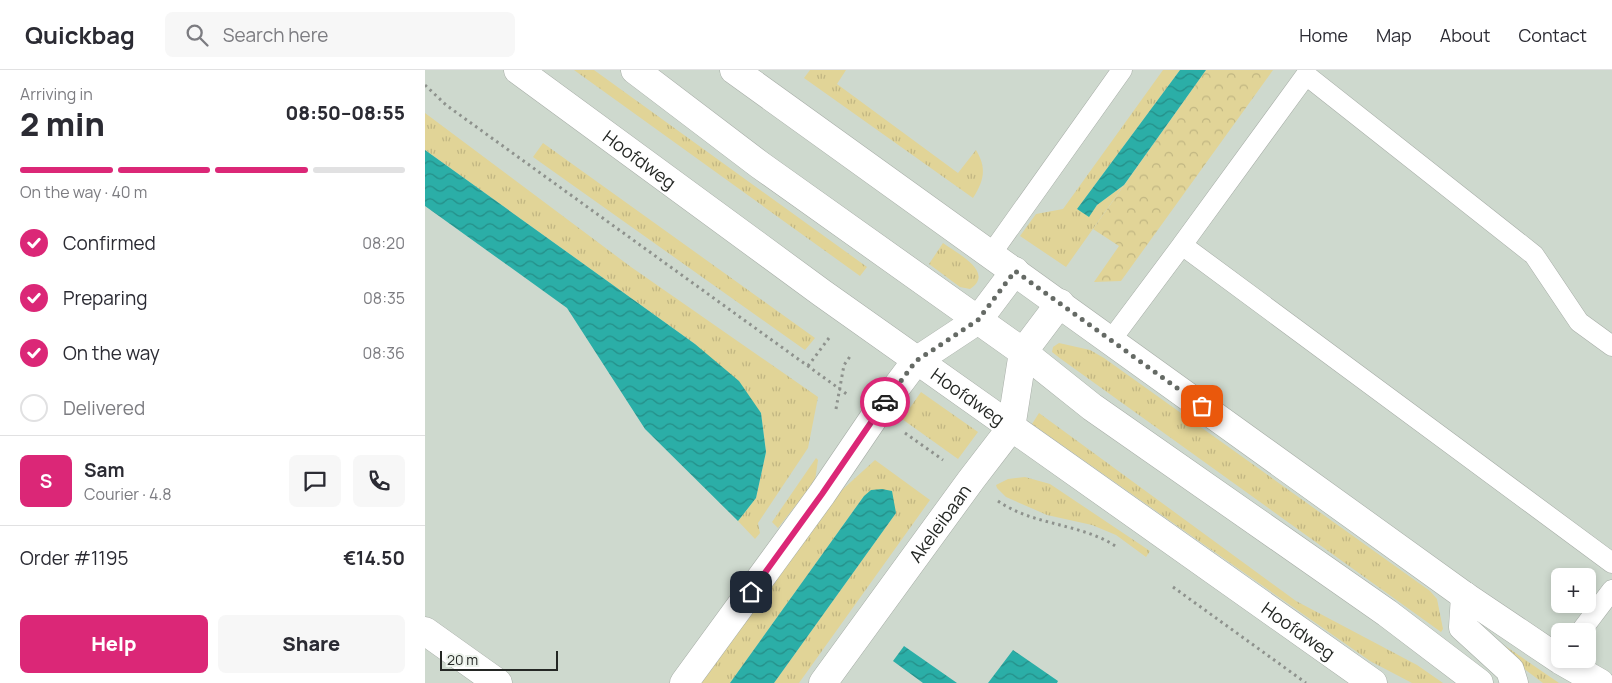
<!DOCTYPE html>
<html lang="en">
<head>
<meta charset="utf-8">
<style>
  body { margin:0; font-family:Manrope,sans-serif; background:#f7f7f7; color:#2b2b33; height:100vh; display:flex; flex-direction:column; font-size:19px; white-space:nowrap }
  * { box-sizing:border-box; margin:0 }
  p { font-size:16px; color:#7c7c81 }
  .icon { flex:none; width:28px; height:28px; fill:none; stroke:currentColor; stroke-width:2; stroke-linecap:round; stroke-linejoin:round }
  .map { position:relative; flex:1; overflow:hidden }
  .drawer { display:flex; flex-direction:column; background:#fff; width:425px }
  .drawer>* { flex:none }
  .buttons { position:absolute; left:1126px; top:498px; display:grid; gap:10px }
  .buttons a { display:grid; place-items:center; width:45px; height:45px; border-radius:8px; background:#fff; box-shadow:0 2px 8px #0003; font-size:25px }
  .scale { position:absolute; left:15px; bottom:12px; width:118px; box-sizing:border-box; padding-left:5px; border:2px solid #242724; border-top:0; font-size:14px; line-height:18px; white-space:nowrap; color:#242724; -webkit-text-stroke:4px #ecf2eb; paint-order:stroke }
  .pin { position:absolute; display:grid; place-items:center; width:42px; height:42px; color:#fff; margin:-21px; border-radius:10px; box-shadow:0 2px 8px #0006 }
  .courier { position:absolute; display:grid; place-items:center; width:50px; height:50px; margin:-25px; border:4px solid #db2777; border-radius:50%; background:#fff; color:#222; box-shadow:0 1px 6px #0007 }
  .overview em { font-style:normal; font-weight:800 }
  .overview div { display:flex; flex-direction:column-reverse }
  .overview { display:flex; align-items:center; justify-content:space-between; height:85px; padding:0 20px }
  h1 { font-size:32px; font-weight:800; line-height:38px }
  .bar { display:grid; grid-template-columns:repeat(4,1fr); gap:8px 5px; align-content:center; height:60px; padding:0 20px }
  .bar i { height:6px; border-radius:4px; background:#e1e1e2 }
  .bar .on { background:#db2777 }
  .bar p { grid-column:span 4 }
  .line { display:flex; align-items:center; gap:12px; padding:0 20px; border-top:1px solid #e1e1e2 }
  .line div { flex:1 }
  .round { display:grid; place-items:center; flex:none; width:52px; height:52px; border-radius:8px; background:#f7f7f7 }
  ol { padding:0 20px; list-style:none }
  li { display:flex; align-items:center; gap:15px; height:55px }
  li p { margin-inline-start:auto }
  li .icon { padding:5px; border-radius:50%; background:#db2777; color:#fff; stroke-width:4 }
  li:last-child { color:#7c7c81 }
  li i { width:28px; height:28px; border:2px solid #e1e1e2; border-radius:50% }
  .button { display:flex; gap:10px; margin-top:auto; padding:10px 20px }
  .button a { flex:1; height:58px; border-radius:8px; background:#db2777; color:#fff; font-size:20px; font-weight:800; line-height:58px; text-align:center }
  .button a+a { background:#f7f7f7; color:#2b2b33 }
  header { display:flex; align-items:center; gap:30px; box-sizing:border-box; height:70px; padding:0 25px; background:#fff; border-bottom:1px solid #e1e1e2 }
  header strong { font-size:24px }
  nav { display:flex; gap:28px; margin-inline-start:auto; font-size:18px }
  .search { width:350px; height:45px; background:#f7f7f7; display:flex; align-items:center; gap:12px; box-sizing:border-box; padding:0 18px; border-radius:8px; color:#7c7c81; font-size:19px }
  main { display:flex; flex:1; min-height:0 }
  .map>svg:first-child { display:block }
  .built { fill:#ced9ce; fill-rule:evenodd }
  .grass { fill:url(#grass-tufts) }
  .forest { fill:url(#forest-crowns) }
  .water { fill:url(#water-waves) }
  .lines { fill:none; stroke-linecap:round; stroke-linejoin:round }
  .service-casing { stroke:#a7ada7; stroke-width:21 }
  .minor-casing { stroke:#a7ada7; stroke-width:29 }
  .secondary-casing { stroke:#a7ada7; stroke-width:29 }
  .path { stroke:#8e928d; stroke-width:3; stroke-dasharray:2.5 4; stroke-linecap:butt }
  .service { stroke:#fff; stroke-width:20 }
  .minor { stroke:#fff; stroke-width:28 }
  .secondary { stroke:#fff; stroke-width:28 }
  .done { stroke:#656a65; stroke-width:5; stroke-dasharray:0 9 }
  .route { stroke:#db2777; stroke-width:6 }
  .labels { text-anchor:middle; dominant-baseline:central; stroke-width:5; stroke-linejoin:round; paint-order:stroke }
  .street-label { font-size:18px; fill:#242724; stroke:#ecf2eb }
</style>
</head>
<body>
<header>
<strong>Quickbag</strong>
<div class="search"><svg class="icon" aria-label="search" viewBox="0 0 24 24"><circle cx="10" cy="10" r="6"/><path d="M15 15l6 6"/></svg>Search here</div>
<nav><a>Home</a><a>Map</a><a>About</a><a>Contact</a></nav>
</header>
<main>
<section class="drawer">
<div class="overview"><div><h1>2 min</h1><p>Arriving in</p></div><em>08:50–08:55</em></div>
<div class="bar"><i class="on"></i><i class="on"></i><i class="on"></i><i></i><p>On the way · 40 m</p></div>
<ol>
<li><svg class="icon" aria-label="check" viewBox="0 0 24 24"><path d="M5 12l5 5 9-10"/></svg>Confirmed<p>08:20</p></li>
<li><svg class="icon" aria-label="check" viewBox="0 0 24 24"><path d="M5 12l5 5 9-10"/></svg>Preparing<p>08:35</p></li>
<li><svg class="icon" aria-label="check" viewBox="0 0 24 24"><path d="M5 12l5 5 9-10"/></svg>On the way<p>08:36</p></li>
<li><i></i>Delivered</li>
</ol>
<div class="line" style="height:90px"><b class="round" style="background:#db2777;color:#fff">S</b><div><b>Sam</b><p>Courier · 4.8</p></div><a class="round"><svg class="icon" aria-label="chat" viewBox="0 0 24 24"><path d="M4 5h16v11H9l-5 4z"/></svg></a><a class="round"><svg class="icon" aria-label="phone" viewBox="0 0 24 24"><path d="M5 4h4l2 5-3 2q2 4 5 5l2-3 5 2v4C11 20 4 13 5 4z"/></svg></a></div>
<div class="line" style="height:65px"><div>Order #1195</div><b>€14.50</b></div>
<div class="button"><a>Help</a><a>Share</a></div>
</section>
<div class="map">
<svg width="1187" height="613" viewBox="0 0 1187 613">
  <defs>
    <pattern id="grass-tufts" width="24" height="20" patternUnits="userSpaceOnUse" patternTransform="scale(1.25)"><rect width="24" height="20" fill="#e1d497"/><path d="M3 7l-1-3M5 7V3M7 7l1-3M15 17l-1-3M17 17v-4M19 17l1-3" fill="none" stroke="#c1b682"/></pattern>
    <pattern id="forest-crowns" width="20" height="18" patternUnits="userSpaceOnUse" patternTransform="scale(1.25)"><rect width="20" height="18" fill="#e1d497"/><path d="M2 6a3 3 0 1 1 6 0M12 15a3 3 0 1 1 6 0" fill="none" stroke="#c1b682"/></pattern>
    <pattern id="water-waves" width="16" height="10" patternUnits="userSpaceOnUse" patternTransform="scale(1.25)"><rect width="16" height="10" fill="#2baea7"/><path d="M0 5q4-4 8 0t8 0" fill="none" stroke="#258e88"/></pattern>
  </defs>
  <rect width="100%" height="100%" fill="#dfe5de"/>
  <!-- built -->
  <path class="built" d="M 0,0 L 1187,0 L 1187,613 L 0,613 ZM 1135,506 L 1162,506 L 1162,534 L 1135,534 ZM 1135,561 L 1162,561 L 1162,589 L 1135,589 Z"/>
  <!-- grass -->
  <path class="grass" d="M 149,0 L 169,0 L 442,197 L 435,206 Z
    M 385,0 L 421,0 L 412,14 L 533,103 L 551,80 C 562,98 559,111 548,128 L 379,8 Z
    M 738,0 L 755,0 L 652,139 L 664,146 L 672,135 L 699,115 L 641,197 L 595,166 L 611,144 L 638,139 Z
    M 0,43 L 206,197 L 393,327 L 383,378 L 333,453 L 335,463 L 330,469 L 313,451 L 331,428 L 341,382 L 336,343 L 270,274 L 0,80 Z
    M 118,73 L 390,268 L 380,280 L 108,87 Z
    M 518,173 C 531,183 571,202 545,219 L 535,217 L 504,194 Z
    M 634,273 L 665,280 L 679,288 L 1005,521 L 1012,529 L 1018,559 L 1016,562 L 636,289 L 627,282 L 628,277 Z
    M 496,322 L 553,362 L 533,389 L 477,349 Z
    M 614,343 L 871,531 L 992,595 L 1018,613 L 987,613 L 945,591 L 607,354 Z
    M 391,388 L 393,390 L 390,411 L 353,458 L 347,452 Z
    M 450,390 L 505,430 L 374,613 L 349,613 L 471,443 L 439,426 L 305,613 L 275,613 L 406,430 Z
    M 600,407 L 625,414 L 725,481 L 721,487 L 691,465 L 667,455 L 622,445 L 581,427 L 572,418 L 571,415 L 583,409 Z
    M 1073,571 L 1134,613 L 1118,613 L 1070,577 Z"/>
  <!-- forest -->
  <path class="forest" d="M 781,0 L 848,0 L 696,211 L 669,212 L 694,176 L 668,159 Z"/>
  <!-- water -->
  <path class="water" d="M 755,0 L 781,0 L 699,115 L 672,135 L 664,147 L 652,139 Z
    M 0,80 L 270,274 L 314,311 L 336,343 L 341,382 L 331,428 L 313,451 L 220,359 L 142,238 L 0,136 Z
    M 457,419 L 467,421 L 471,443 L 349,613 L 305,613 L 439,426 L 446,420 Z
    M 479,576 L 532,613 L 498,613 L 468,591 Z
    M 588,580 L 633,611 L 632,613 L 563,613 Z"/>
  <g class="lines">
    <defs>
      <path id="service" d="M 757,175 L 881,5 L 1109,185 L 1154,252 L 1187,276
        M 566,184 L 697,0
        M 686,270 L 757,175 L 1187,493
        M 1156,561 L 1187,520"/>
      <g id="minor">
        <path d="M 309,0 L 1040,526 L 1135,590 L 1175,613"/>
        <path d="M 0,561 L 73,613"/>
        <path d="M 259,613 L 397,424 L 452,343 L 491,291 L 553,250 L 590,201"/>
        <path id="s1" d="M 398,613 L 546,410 L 586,358 L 598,282 L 635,233"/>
      </g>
      <g id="secondary">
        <path id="s2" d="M 93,0 L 397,223 L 948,613"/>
        <path d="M 210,0 L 335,95 L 598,282 L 667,337 L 962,543 L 1054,613"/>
        <path d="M 1040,526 L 1038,557 L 1085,600 L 1089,613"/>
      </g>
    </defs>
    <!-- service casing -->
    <use href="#service" class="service-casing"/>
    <!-- minor casing -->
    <use href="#minor" class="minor-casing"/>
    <!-- secondary casing -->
    <use href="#secondary" class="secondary-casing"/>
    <!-- path -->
    <path class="path" d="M 0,15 L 21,35 L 423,325
      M 383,296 L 404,268
      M 411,339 L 419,295 L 426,285
      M 480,363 L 518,390
      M 573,431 C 609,456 656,453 692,477
      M 748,517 L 881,613"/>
    <!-- service -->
    <use href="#service" class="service"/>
    <!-- minor -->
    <use href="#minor" class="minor"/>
    <!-- secondary -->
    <use href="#secondary" class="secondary"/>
  </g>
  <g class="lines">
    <!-- done -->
    <path class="done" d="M 460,332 L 491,291 L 553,250 L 590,201 L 777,336"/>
    <!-- route -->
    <path class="route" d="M 326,522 L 397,424 L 460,332"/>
  </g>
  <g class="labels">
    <!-- street labels -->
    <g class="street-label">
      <text stroke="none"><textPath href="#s2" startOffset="151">Hoofdweg</textPath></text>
      <text stroke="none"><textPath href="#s2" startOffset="556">Hoofdweg</textPath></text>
      <text stroke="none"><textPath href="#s1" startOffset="198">Akeleibaan</textPath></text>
      <text stroke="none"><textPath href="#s2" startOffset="961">Hoofdweg</textPath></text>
    </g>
  </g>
</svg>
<div class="buttons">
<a>+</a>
<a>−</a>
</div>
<div class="scale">20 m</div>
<div class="pin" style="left:777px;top:336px;background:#ea580c"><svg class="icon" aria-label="bag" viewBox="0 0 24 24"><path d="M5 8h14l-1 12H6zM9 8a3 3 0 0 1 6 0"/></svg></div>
<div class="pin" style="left:326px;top:522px;background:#1f2937"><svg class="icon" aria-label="home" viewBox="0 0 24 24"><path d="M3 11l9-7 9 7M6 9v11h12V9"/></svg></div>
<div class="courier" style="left:460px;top:332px"><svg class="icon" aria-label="car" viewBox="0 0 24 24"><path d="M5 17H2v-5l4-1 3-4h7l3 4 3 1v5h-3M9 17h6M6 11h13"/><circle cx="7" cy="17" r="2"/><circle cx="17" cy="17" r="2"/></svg></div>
</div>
</main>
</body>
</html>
